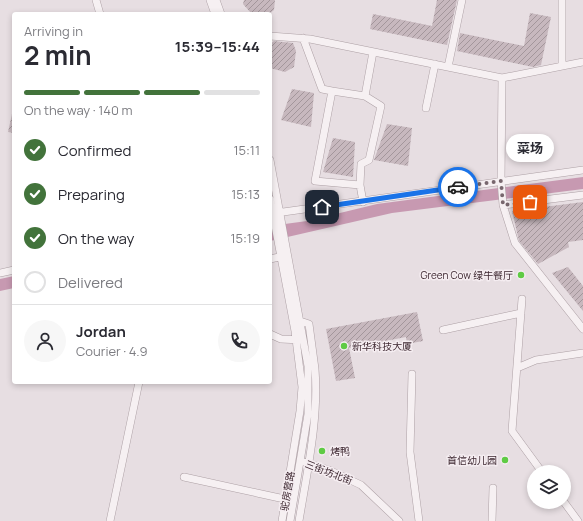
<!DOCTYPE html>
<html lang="en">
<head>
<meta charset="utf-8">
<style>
  body { margin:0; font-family:Manrope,"Noto Sans SC",sans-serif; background:#f7f7f7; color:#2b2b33; height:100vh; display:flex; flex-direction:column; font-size:15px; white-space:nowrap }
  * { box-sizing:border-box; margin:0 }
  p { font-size:13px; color:#7c7c81 }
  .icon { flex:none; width:22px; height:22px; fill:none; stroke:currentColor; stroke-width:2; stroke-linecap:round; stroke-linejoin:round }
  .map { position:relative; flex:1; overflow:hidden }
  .side { position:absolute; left:12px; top:12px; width:260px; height:372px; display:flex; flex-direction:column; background:#fff; border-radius:4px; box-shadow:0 2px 6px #0003 }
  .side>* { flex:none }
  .buttons { position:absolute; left:527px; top:465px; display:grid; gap:8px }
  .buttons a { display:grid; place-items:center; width:44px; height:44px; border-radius:50%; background:#fff; box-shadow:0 2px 6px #0003; font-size:20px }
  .pin { position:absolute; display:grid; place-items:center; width:34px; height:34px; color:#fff; margin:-17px; border-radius:8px; box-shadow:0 2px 6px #0006 }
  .courier { position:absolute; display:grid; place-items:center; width:40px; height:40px; margin:-20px; border:3px solid #1a73e8; border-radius:50%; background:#fff; color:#222; box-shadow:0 1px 5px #0007 }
  .bubble { position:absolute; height:28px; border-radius:14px; background:#fff; box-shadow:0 2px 6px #0003; font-size:13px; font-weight:700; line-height:28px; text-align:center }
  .head em { font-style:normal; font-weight:700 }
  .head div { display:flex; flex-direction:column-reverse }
  .head { display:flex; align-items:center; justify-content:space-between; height:68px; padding:0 12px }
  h1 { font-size:26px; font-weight:700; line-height:30px }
  .bar { display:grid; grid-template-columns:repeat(4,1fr); gap:6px 4px; align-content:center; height:48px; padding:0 12px }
  .bar i { height:5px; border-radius:3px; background:#e1e1e2 }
  .bar .current { background:#42733b }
  .bar p { grid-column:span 4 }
  .line { display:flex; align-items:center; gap:10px; padding:0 12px; border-top:1px solid #e1e1e2 }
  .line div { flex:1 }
  .round { display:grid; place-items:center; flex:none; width:42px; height:42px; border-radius:21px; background:#f7f7f7 }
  ol { padding:0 12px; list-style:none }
  li { display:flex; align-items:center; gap:12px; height:44px }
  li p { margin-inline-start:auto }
  li .icon { padding:4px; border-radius:50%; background:#42733b; color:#fff; stroke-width:4 }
  li:last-child { color:#7c7c81 }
  li i { width:22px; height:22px; border:2px solid #e1e1e2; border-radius:50% }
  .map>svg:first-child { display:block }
  .water { fill:#c799b1 }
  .building { fill:url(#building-hatch) }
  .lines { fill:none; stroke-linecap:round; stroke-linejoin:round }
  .minor-casing { stroke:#ada0a5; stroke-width:8 }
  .minor { stroke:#f6f0f2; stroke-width:7 }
  .done { stroke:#78676e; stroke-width:4; stroke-dasharray:0 7.2 }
  .route { stroke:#1a73e8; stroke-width:5 }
  .poi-dot { fill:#5fcb44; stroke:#f5edf1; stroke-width:1.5 }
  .labels { text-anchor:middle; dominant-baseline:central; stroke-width:3; stroke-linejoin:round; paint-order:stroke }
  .poi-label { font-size:10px; fill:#3d2730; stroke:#f5edf1; text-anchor:end }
  .street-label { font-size:10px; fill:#3d2730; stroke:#f5edf1 }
</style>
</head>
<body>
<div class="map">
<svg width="583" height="521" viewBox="0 0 583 521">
  <defs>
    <pattern id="building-hatch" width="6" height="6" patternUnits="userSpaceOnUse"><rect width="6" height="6" fill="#c7b8be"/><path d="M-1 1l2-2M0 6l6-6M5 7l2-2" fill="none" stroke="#a3969b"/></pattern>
  </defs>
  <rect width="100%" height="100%" fill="#e7dee2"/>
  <!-- water -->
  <path class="water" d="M 583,177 L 583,189 L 392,213 L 270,241 L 270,226 L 307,221 L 377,204 Z
    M 14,276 L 14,288 L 0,291 L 0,279 Z"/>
  <!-- building -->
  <path class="building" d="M 244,0 L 275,0 L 274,10 L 269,14 L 251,13 L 243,4 Z
    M 437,0 L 457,0 L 447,45 L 370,29 L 373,14 L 432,26 Z
    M 530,13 L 551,17 L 541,65 L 533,67 L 457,51 L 460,33 L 524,46 Z
    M 274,41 L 293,43 L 296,51 L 294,67 L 285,72 L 270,68 L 270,44 Z
    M 292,89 L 314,93 L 311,127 L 281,120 Z
    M 12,114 L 14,115 L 14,133 L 8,132 Z
    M 387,124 L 412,128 L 408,166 L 374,160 Z
    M 333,138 L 355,142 L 353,177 L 323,172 Z
    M 583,202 L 583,240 L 568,242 L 569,247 L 538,264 L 519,241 L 512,211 Z
    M 568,267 L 583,286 L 583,311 L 552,273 Z
    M 417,312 L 423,341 L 407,344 L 406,337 L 349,348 L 355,378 L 336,381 L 326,329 Z"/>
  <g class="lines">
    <defs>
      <path id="minor" d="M 96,0 L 100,14
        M 210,0 L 215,14
        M 216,0 L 221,14
        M 270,36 L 310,39 L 502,78 L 583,62
        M 303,38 L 322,89 L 332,91 L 315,181 L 360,185 L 363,202
        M 562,66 L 562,0
        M 448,67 L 462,0
        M 502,78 L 501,181 L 503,205 L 515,243 L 583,329
        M 332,91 L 365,96 L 381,106 L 369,160 L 361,164 L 360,185
        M 365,96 L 373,52
        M 426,108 L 435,64
        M 270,160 L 308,366 L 308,414 L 290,521
        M 270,199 L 295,331 L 302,387 L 300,411 L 282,521
        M 503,205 L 583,195
        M 276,213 L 583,170
        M 270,259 L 284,256
        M 0,273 L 14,270
        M 522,299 L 512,431 L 542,472
        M 443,330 L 521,313
        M 270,334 L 281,339 L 301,340
        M 517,368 L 536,360 L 583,353
        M 412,374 L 410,452 L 419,521
        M 304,462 L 329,470 L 361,485 L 399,521
        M 184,477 L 289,500
        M 564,502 L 578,521
        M 110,521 L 139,382
        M 299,521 C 307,472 319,419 315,369 C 313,354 311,339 309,324 L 300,321
        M 492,521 L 493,488"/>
    </defs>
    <!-- minor casing -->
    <use href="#minor" class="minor-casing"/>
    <!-- minor -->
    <use href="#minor" class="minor"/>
  </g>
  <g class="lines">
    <!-- done -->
    <path class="done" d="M 458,187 L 501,181 L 503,205 L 530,202"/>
    <!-- route -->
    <path class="route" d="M 322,207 L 458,187"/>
  </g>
  <!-- markers -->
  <g class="poi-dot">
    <circle cx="521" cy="275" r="4"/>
    <circle cx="344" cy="346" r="4"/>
    <circle cx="322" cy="451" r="4"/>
    <circle cx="505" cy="460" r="4"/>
  </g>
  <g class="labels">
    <!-- poi labels -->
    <g class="poi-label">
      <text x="513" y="275">Green Cow 绿牛餐厅</text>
      <text x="352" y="346" text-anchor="start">新华科技大厦</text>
      <text x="330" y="451" text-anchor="start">烤鸭</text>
      <text x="497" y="460">首信幼儿园</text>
    </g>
    <!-- street labels -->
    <g class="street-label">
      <text transform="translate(329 472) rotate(21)">三街坊北街</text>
      <text transform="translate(287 491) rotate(-80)">驼房营路</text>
    </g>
  </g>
</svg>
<div class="buttons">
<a><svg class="icon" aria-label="layers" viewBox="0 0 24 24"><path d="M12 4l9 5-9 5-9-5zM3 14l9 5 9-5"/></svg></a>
</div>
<div class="pin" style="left:530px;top:202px;background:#ea580c"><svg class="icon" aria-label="bag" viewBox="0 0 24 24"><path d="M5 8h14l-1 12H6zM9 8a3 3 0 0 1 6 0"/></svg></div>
<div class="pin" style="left:322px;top:207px;background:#1f2937"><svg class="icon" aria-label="home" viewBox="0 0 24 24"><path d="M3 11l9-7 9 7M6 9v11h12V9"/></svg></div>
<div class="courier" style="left:458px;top:187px"><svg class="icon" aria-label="car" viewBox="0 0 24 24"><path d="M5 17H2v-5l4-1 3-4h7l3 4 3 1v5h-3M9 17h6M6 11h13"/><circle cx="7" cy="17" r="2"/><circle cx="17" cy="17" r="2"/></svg></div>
<div class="bubble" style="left:506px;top:134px;width:48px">菜场</div>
<section class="side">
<div class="head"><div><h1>2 min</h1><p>Arriving in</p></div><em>15:39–15:44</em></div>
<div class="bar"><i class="current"></i><i class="current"></i><i class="current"></i><i></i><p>On the way · 140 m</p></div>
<ol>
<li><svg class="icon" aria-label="check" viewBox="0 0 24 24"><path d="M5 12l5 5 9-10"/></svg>Confirmed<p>15:11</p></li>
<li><svg class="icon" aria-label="check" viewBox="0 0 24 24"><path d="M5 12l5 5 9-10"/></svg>Preparing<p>15:13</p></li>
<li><svg class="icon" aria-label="check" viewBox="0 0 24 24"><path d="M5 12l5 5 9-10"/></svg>On the way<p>15:19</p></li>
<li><i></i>Delivered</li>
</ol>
<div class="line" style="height:72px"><a class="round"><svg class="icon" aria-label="person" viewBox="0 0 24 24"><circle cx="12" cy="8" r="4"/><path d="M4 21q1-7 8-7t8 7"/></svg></a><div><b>Jordan</b><p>Courier · 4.9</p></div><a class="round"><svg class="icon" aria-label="phone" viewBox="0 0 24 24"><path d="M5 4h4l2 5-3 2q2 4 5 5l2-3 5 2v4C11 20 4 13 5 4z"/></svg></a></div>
</section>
</div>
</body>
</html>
